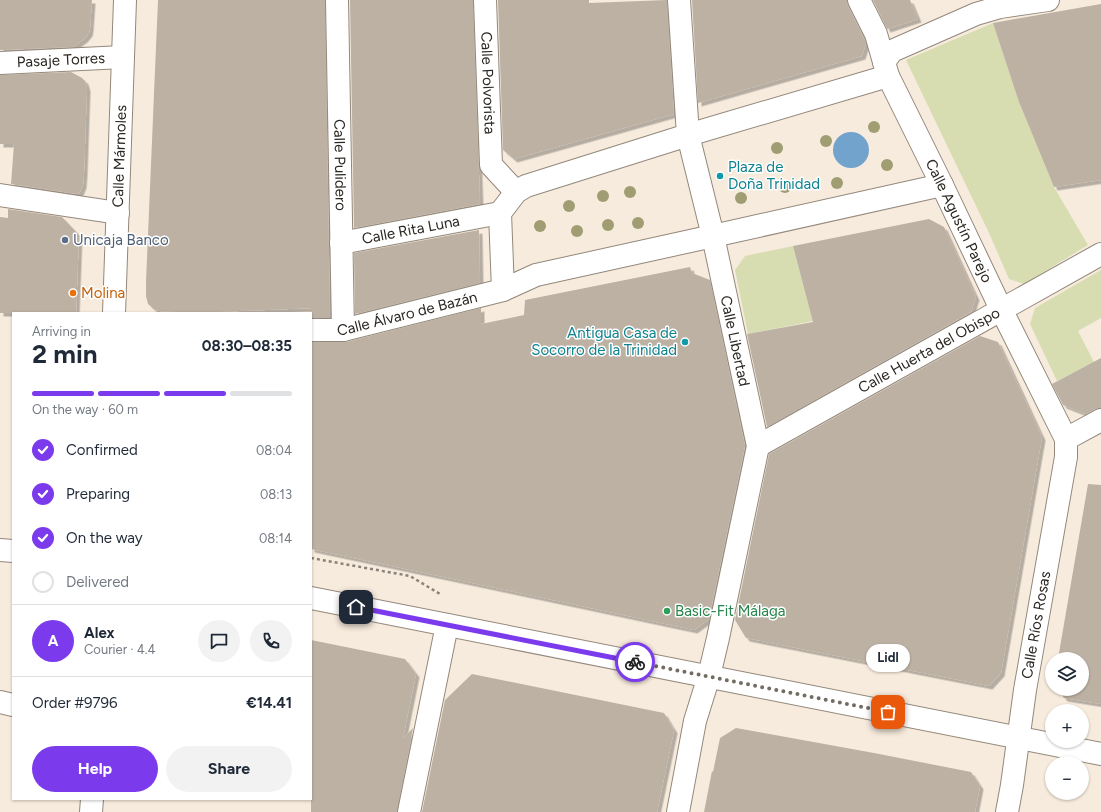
<!DOCTYPE html>
<html lang="en">
<head>
<meta charset="utf-8">
<style>
  body { margin:0; font-family:Figtree,sans-serif; background:#f2f2f3; color:#1f2937; height:100vh; display:flex; flex-direction:column; font-size:15px; white-space:nowrap }
  * { box-sizing:border-box; margin:0 }
  p { font-size:13px; color:#747a83 }
  .icon { flex:none; width:22px; height:22px; fill:none; stroke:currentColor; stroke-width:2; stroke-linecap:round; stroke-linejoin:round }
  .map { position:relative; flex:1; overflow:hidden }
  .panel { position:absolute; left:12px; top:312px; width:300px; height:488px; display:flex; flex-direction:column; background:#fff; border-radius:0px; box-shadow:0 1px 3px #0004 }
  .panel>* { flex:none }
  .buttons { position:absolute; left:1045px; top:652px; display:grid; gap:8px }
  .buttons a { display:grid; place-items:center; width:44px; height:44px; border-radius:50%; background:#fff; box-shadow:0 1px 3px #0004; font-size:20px }
  .pin { position:absolute; display:grid; place-items:center; width:34px; height:34px; color:#fff; margin:-17px; border-radius:8px; box-shadow:0 2px 6px #0006 }
  .courier { position:absolute; display:grid; place-items:center; width:40px; height:40px; margin:-20px; border:3px solid #7c3aed; border-radius:50%; background:#fff; color:#222; box-shadow:0 1px 5px #0007 }
  .bubble { position:absolute; height:28px; border-radius:14px; background:#fff; box-shadow:0 1px 3px #0004; font-size:13px; font-weight:700; line-height:28px; text-align:center }
  .headline em { font-style:normal; font-weight:700 }
  .headline div { display:flex; flex-direction:column-reverse }
  .headline { display:flex; align-items:center; justify-content:space-between; height:68px; padding:0 20px }
  h1 { font-size:26px; font-weight:700; line-height:30px }
  .bar { display:grid; grid-template-columns:repeat(4,1fr); gap:6px 4px; align-content:center; height:48px; padding:0 20px }
  .bar i { height:5px; border-radius:3px; background:#e0e1e3 }
  .bar .active { background:#7c3aed }
  .bar p { grid-column:span 4 }
  .line { display:flex; align-items:center; gap:10px; padding:0 20px; border-top:1px solid #e0e1e3 }
  .line div { flex:1 }
  .round { display:grid; place-items:center; flex:none; width:42px; height:42px; border-radius:21px; background:#f2f2f3 }
  ol { padding:0 20px; list-style:none }
  li { display:flex; align-items:center; gap:12px; height:44px }
  li p { margin-inline-start:auto }
  li .icon { padding:4px; border-radius:50%; background:#7c3aed; color:#fff; stroke-width:4 }
  li:last-child { color:#747a83 }
  li i { width:22px; height:22px; border:2px solid #e0e1e3; border-radius:50% }
  .button { display:flex; gap:8px; margin-top:auto; padding:8px 20px }
  .button a { flex:1; height:46px; border-radius:24px; background:#7c3aed; color:#fff; font-size:16px; font-weight:700; line-height:46px; text-align:center }
  .button a+a { background:#f2f2f3; color:#1f2937 }
  .map>svg:first-child { display:block }
  .green { fill:#d7ddb1 }
  .water { fill:#72a3cc }
  .building { fill:#bdb1a4; filter:url(#shadow) }
  .lines { fill:none; stroke-linecap:round; stroke-linejoin:round }
  .street-casing { stroke:#93887b; stroke-width:24 }
  .secondary-casing { stroke:#93887b; stroke-width:24 }
  .path { stroke:#8a8279; stroke-width:2.5; stroke-dasharray:3 3; stroke-linecap:butt }
  .street { stroke:#fff; stroke-width:22 }
  .secondary { stroke:#fff; stroke-width:22 }
  .tree { fill:#a09d72 }
  .done { stroke:#726c63; stroke-width:4; stroke-dasharray:0 7.2 }
  .route { stroke:#7c3aed; stroke-width:5 }
  .culture-dot { fill:#0f9aa8; stroke:#fff; stroke-width:1.5 }
  .service-dot { fill:#5c6f8a; stroke:#fff; stroke-width:1.5 }
  .food-dot { fill:#e8710a; stroke:#fff; stroke-width:1.5 }
  .leisure-dot { fill:#2e9e5b; stroke:#fff; stroke-width:1.5 }
  .labels { text-anchor:middle; dominant-baseline:central; stroke-width:3; stroke-linejoin:round; paint-order:stroke }
  .street-label { font-size:15px; fill:#2b2722; stroke:#fff }
  .culture-label { font-size:15px; fill:#0d838f; stroke:#fff; text-anchor:start }
  .service-label { font-size:15px; fill:#4e5e75; stroke:#fff; text-anchor:start }
  .food-label { font-size:15px; fill:#c56008; stroke:#fff; text-anchor:start }
  .leisure-label { font-size:15px; fill:#27864d; stroke:#fff; text-anchor:start }
</style>
</head>
<body>
<div class="map">
<svg width="1101" height="812" viewBox="0 0 1101 812">
  <defs>
    <filter id="shadow"><feDropShadow dx="3.5" dy="3.5" stdDeviation="0" flood-color="#0004"/></filter>
  </defs>
  <rect width="100%" height="100%" fill="#f7ebdd"/>
  <!-- green -->
  <path class="green" d="M 993,23 L 1020,104 L 1054,187 L 1088,245 L 1024,284 L 1009,279 L 989,233 L 906,60 Z
    M 793,246 L 813,321 L 748,334 L 735,270 L 745,256 Z
    M 1101,270 L 1101,318 L 1078,331 L 1094,362 L 1057,381 L 1030,324 L 1035,308 Z"/>
  <!-- water -->
  <path class="water" d="M833 150a18 18 0 1 1 36 0a18 18 0 1 1-36 0Z"/>
  <!-- building -->
  <path class="building" d="M 0,0 L 92,0 L 90,28 L 89,33 L 84,39 L 73,47 L 0,50 Z
    M 158,0 L 325,0 L 330,318 L 311,318 L 311,308 L 195,313 L 160,311 L 155,310 L 148,304 L 146,296 L 146,282 Z
    M 350,0 L 473,0 L 480,204 L 354,228 Z
    M 498,0 L 589,0 L 589,3 L 667,0 L 674,114 L 514,159 L 503,150 Z
    M 692,0 L 847,0 L 848,6 L 864,39 L 866,43 L 862,56 L 698,103 Z
    M 873,0 L 910,0 L 918,19 L 887,29 Z
    M 1101,4 L 1101,180 L 1054,187 L 1019,102 L 993,23 Z
    M 71,72 L 82,78 L 85,81 L 87,88 L 84,172 L 83,185 L 80,192 L 77,194 L 11,184 L 14,144 L 0,144 L 0,75 Z
    M 8,209 L 62,217 L 79,235 L 76,313 L 0,313 L 0,217 L 8,218 Z
    M 929,219 L 944,227 L 976,297 L 971,312 L 767,427 L 747,334 L 813,322 L 793,246 Z
    M 479,230 L 480,283 L 355,314 L 354,253 Z
    M 690,267 L 692,273 L 710,280 L 745,446 L 709,619 L 694,630 L 311,549 L 311,342 L 346,342 L 481,308 L 481,324 L 524,315 L 525,300 Z
    M 980,336 L 998,342 L 1042,437 L 1001,673 L 989,686 L 746,638 L 735,620 L 769,454 Z
    M 1101,358 L 1101,408 L 1095,409 L 1086,414 L 1063,405 L 1052,384 Z
    M 1088,484 L 1101,485 L 1101,704 L 1064,698 L 1058,689 L 1082,689 L 1082,659 L 1058,659 Z
    M 311,640 L 405,659 L 416,674 L 403,738 L 413,728 L 397,812 L 311,812 Z
    M 472,674 L 664,713 L 674,730 L 657,812 L 422,812 L 445,700 Z
    M 736,728 L 874,753 L 971,772 L 980,786 L 975,812 L 704,812 L 712,771 L 713,772 L 720,738 Z"/>
  <g class="lines">
    <defs>
      <g id="street">
        <path id="s1" d="M 337,0 L 343,330"/>
        <path id="s2" d="M 485,0 L 491,165 L 516,192"/>
        <path id="s3" d="M 859,0 L 876,34 L 888,76 L 942,185 L 1001,309 L 1066,439 L 1066,457 L 1025,690 L 1012,785 L 1007,812"/>
        <path d="M 884,62 L 892,51 L 976,14 L 1000,7 L 1048,0"/>
        <path id="s4" d="M 0,63 L 123,57"/>
        <path d="M 0,195 L 118,213"/>
        <path id="s5" d="M 341,243 L 500,213"/>
        <path d="M 503,290 L 500,213 L 516,192 L 526,186 L 688,135 L 888,76"/>
        <path id="s6" d="M 311,330 L 343,330 L 503,290 L 536,275 L 713,236 L 942,185"/>
        <path d="M 1066,439 L 1101,420"/>
        <path id="s7" d="M 758,446 L 1101,254"/>
        <path d="M 0,702 L 13,705"/>
        <path d="M 409,812 L 447,625"/>
        <path d="M 678,812 L 695,721 L 709,676 L 718,638 L 758,446 L 713,236 L 688,135 L 679,0"/>
      </g>
      <g id="secondary">
        <path id="s8" d="M 114,313 L 125,0"/>
        <path d="M 0,550 L 13,551"/>
        <path d="M 311,598 L 1101,754"/>
        <path d="M 91,812 L 92,799"/>
      </g>
    </defs>
    <!-- street casing -->
    <use href="#street" class="street-casing"/>
    <!-- secondary casing -->
    <use href="#secondary" class="secondary-casing"/>
    <!-- path -->
    <path class="path" d="M 311,558 L 410,576 L 440,594"/>
    <!-- street -->
    <use href="#street" class="street"/>
    <!-- secondary -->
    <use href="#secondary" class="secondary"/>
  </g>
  <!-- trees -->
  <g class="tree">
    <circle cx="874" cy="127" r="6"/>
    <circle cx="826" cy="141" r="6"/>
    <circle cx="777" cy="148" r="6"/>
    <circle cx="887" cy="165" r="6"/>
    <circle cx="837" cy="183" r="6"/>
    <circle cx="785" cy="187" r="6"/>
    <circle cx="630" cy="192" r="6"/>
    <circle cx="603" cy="196" r="6"/>
    <circle cx="741" cy="198" r="6"/>
    <circle cx="569" cy="206" r="6"/>
    <circle cx="638" cy="223" r="6"/>
    <circle cx="608" cy="225" r="6"/>
    <circle cx="540" cy="226" r="6"/>
    <circle cx="577" cy="231" r="6"/>
  </g>
  <g class="lines">
    <!-- done -->
    <path class="done" d="M 635,662 L 888,712"/>
    <!-- route -->
    <path class="route" d="M 356,607 L 635,662"/>
  </g>
  <!-- markers -->
  <g class="culture-dot">
    <circle cx="720" cy="176" r="4"/>
    <circle cx="685" cy="342" r="4"/>
  </g>
  <circle class="service-dot" cx="65" cy="240" r="4"/>
  <circle class="food-dot" cx="73" cy="293" r="4"/>
  <circle class="leisure-dot" cx="667" cy="611" r="4"/>
  <g class="labels">
    <!-- street labels -->
    <g class="street-label">
      <text stroke="none"><textPath href="#s4" startOffset="61">Pasaje Torres</textPath></text>
      <text stroke="none"><textPath href="#s2" startOffset="83">Calle Polvorista</textPath></text>
      <text stroke="none"><textPath href="#s8" startOffset="157">Calle Mármoles</textPath></text>
      <text stroke="none"><textPath href="#s1" startOffset="165">Calle Pulidero</textPath></text>
      <text stroke="none"><textPath href="#s3" startOffset="243">Calle Agustín Parejo</textPath></text>
      <text stroke="none"><textPath href="#s5" startOffset="71">Calle Rita Luna</textPath></text>
      <text stroke="none"><textPath href="#s6" startOffset="98">Calle Álvaro de Bazán</textPath></text>
      <text transform="translate(735 341) rotate(78)">Calle Libertad</text>
      <text stroke="none"><textPath href="#s7" startOffset="196">Calle Huerta del Obispo</textPath></text>
      <text transform="translate(1036 625) rotate(-80)">Calle Ríos Rosas</text>
    </g>
    <!-- culture labels -->
    <g class="culture-label">
      <text x="728" y="167">Plaza de<tspan x="728" dy="17">Doña Trinidad</tspan></text>
      <text x="677" y="333" text-anchor="end">Antigua Casa de<tspan x="677" dy="17">Socorro de la Trinidad</tspan></text>
    </g>
    <!-- service labels -->
    <g class="service-label">
      <text x="73" y="240">Unicaja Banco</text>
    </g>
    <!-- food labels -->
    <g class="food-label">
      <text x="81" y="293">Molina</text>
    </g>
    <!-- leisure labels -->
    <g class="leisure-label">
      <text x="675" y="611">Basic-Fit Málaga</text>
    </g>
  </g>
</svg>
<div class="buttons">
<a><svg class="icon" aria-label="layers" viewBox="0 0 24 24"><path d="M12 4l9 5-9 5-9-5zM3 14l9 5 9-5"/></svg></a>
<a>+</a>
<a>−</a>
</div>
<div class="pin" style="left:888px;top:712px;background:#ea580c"><svg class="icon" aria-label="bag" viewBox="0 0 24 24"><path d="M5 8h14l-1 12H6zM9 8a3 3 0 0 1 6 0"/></svg></div>
<div class="pin" style="left:356px;top:607px;background:#1f2937"><svg class="icon" aria-label="home" viewBox="0 0 24 24"><path d="M3 11l9-7 9 7M6 9v11h12V9"/></svg></div>
<div class="courier" style="left:635px;top:662px"><svg class="icon" aria-label="bike" viewBox="0 0 24 24"><circle cx="6" cy="16" r="4"/><circle cx="18" cy="16" r="4"/><path d="M6 16l4-8h5l3 8M10 8l3 8H6M13 5h3"/></svg></div>
<div class="bubble" style="left:866px;top:644px;width:44px">Lidl</div>
<section class="panel">
<div class="headline"><div><h1>2 min</h1><p>Arriving in</p></div><em>08:30–08:35</em></div>
<div class="bar"><i class="active"></i><i class="active"></i><i class="active"></i><i></i><p>On the way · 60 m</p></div>
<ol>
<li><svg class="icon" aria-label="check" viewBox="0 0 24 24"><path d="M5 12l5 5 9-10"/></svg>Confirmed<p>08:04</p></li>
<li><svg class="icon" aria-label="check" viewBox="0 0 24 24"><path d="M5 12l5 5 9-10"/></svg>Preparing<p>08:13</p></li>
<li><svg class="icon" aria-label="check" viewBox="0 0 24 24"><path d="M5 12l5 5 9-10"/></svg>On the way<p>08:14</p></li>
<li><i></i>Delivered</li>
</ol>
<div class="line" style="height:72px"><b class="round" style="background:#7c3aed;color:#fff">A</b><div><b>Alex</b><p>Courier · 4.4</p></div><a class="round"><svg class="icon" aria-label="chat" viewBox="0 0 24 24"><path d="M4 5h16v11H9l-5 4z"/></svg></a><a class="round"><svg class="icon" aria-label="phone" viewBox="0 0 24 24"><path d="M5 4h4l2 5-3 2q2 4 5 5l2-3 5 2v4C11 20 4 13 5 4z"/></svg></a></div>
<div class="line" style="height:52px"><div>Order #9796</div><b>€14.41</b></div>
<div class="button"><a>Help</a><a>Share</a></div>
</section>
</div>
</body>
</html>
